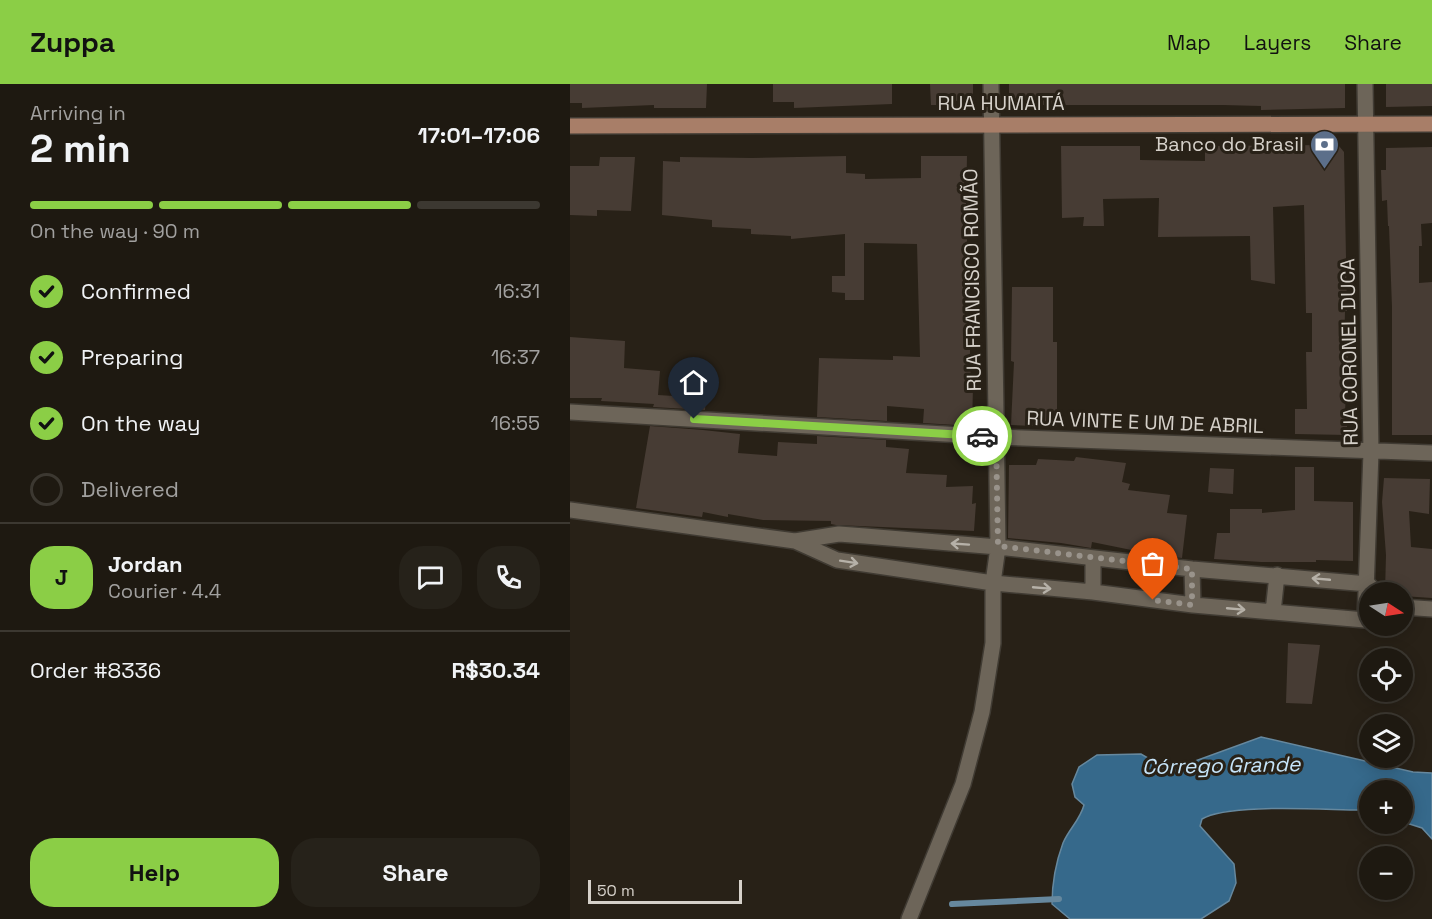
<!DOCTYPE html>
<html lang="en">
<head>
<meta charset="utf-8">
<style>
  body { margin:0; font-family:"Space Grotesk",sans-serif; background:#26221a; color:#f1f3f6; height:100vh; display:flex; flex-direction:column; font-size:22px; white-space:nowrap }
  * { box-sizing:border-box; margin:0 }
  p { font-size:20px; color:#a1a09f }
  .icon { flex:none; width:33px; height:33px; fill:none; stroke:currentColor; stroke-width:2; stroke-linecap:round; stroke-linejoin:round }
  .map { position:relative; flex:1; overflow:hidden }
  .panel { display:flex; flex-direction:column; background:#1e1911; width:570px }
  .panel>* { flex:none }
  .needle { width:39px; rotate:102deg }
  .fabs { position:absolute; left:789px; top:498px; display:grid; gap:12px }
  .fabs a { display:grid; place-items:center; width:54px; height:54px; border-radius:50%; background:#1e1911; box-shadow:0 3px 15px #0003,0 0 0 2px #3c3831; font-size:30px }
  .scale { position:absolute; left:18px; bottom:15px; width:154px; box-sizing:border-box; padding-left:6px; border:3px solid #d6d1ca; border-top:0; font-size:16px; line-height:21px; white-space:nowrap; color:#d6d1ca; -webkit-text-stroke:4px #282117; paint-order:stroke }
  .pin { position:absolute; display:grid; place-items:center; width:51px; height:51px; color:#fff; margin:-62px -26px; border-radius:50% 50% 50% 0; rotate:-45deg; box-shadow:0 0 6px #0007 }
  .pin .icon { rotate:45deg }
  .courier { position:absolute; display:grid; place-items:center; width:60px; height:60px; margin:-30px; border:4px solid #8bce46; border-radius:50%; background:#fff; color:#222; box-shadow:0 2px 8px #0007 }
  .headline em { font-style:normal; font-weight:800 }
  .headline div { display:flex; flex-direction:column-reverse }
  .headline { display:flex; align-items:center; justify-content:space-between; height:102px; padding:0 30px }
  h1 { font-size:39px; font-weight:800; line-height:45px }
  .bar { display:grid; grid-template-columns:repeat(4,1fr); gap:9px 6px; align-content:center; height:72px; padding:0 30px }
  .bar i { height:8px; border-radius:4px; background:#3c3831 }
  .bar .current { background:#8bce46 }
  .bar p { grid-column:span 4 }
  .line { display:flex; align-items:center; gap:15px; padding:0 30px; border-top:2px solid #3c3831 }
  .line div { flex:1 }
  .round { display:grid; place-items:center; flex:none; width:63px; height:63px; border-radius:24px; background:#26221a }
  ol { padding:0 30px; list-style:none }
  li { display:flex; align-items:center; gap:18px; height:66px }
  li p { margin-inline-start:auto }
  li .icon { padding:6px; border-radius:50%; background:#8bce46; color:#111; stroke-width:4 }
  li:last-child { color:#a1a09f }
  li i { width:33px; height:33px; border:3px solid #3c3831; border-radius:50% }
  .button { display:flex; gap:12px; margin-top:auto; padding:12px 30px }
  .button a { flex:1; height:69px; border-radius:24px; background:#8bce46; color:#111; font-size:24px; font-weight:800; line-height:69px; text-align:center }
  .button a+a { background:#26221a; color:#f1f3f6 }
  header { display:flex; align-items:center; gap:36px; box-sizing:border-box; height:84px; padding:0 30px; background:#8bce46; color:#111 }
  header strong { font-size:28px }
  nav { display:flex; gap:33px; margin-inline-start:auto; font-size:21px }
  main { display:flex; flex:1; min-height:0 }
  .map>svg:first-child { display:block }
  .water { fill:#36698b; stroke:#66889e; stroke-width:1.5 }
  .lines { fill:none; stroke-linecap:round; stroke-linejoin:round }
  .stream { stroke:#66889e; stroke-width:6 }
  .building { fill:#473c34 }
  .minor-casing { stroke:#403b33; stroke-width:18 }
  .primary-casing { stroke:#403b33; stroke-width:18 }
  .minor { stroke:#6d6559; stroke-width:15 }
  .primary { stroke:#a87e68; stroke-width:15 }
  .oneway { stroke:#b6b1a8 }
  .done { stroke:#99938b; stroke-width:6; stroke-dasharray:0 10.8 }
  .route { stroke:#8bce46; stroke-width:8 }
  .labels { text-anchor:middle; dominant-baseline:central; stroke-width:6; stroke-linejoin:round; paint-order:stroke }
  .street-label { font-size:20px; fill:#d6d1ca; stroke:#282117 }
  .poi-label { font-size:20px; fill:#d6d1ca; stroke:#282117; text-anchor:end }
  .water-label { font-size:21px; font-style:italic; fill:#c6e4f9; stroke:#282117 }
</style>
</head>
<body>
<header>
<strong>Zuppa</strong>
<nav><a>Map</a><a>Layers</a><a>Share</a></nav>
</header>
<main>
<section class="panel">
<div class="headline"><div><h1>2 min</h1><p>Arriving in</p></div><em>17:01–17:06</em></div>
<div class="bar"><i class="current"></i><i class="current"></i><i class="current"></i><i></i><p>On the way · 90 m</p></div>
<ol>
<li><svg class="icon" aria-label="check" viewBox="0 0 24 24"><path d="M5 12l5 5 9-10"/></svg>Confirmed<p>16:31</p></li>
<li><svg class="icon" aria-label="check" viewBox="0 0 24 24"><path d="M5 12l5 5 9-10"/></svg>Preparing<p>16:37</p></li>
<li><svg class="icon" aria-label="check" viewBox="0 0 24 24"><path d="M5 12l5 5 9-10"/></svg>On the way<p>16:55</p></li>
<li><i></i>Delivered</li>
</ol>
<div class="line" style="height:108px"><b class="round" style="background:#8bce46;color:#111">J</b><div><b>Jordan</b><p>Courier · 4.4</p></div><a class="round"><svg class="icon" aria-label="chat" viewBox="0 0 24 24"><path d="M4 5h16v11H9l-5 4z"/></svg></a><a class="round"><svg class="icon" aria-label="phone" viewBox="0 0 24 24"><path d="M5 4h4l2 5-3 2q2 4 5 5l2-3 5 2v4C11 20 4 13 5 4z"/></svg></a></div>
<div class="line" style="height:78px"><div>Order #8336</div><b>R$30.34</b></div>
<div class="button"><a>Help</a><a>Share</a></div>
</section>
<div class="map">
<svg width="862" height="835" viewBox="0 0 862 835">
  <rect width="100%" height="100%" fill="#282117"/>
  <!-- water -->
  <path class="water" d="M 691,653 L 843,688 L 862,689 L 862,755 L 852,744 L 833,738 L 832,706 L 800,706 L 799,729 L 790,726 C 756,726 657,719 632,735 L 630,742 L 664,780 L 666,799 L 659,817 L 631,835 L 500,835 L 482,820 C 482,799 486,778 493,759 C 499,745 510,736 514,721 L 505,713 L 502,700 L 509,683 L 527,671 L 571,670 L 597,685 L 617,680 Z"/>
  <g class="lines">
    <!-- stream -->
    <path class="stream" d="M 382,820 L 489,815"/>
  </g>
  <!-- building -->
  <path class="building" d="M 0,0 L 137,0 L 136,24 L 84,24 L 84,21 L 12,24 L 12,19 L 0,19 Z
    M 203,0 L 322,0 L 322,20 L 224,24 L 224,18 L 203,18 Z
    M 360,0 L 403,0 L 403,16 L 381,17 L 381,21 L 361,21 Z
    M 439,0 L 775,0 L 775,24 L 691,26 L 691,22 L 653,21 L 439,21 Z
    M 816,0 L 862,0 L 862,22 L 816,23 Z
    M 760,61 L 769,62 L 774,68 L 777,227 L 775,227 L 774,269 L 778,269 L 775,328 L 777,328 L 777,351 L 725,350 L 725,325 L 737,325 L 736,268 L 742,268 L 742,229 L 736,229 L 734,121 L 703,123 L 705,200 L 681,196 L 680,152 L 588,153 L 589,114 L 533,115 L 534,142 L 513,142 L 514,133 L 492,134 L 491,62 L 570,62 L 570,76 L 635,77 L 635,62 Z
    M 862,63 L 862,139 L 851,140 L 852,162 L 849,162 L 849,199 L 862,198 L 862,351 L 822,351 L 822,223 L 819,142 L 818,142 L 817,116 L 812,117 L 811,86 L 816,86 L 816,64 Z
    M 276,72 L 276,89 L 295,90 L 295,95 L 351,94 L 351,72 L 397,72 L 396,120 L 401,303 L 403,303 L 402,342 L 353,339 L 354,325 L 317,322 L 317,337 L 247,333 L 249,274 L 323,276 L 323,272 L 350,273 L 347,160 L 294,159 L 294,216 L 275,216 L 275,209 L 262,208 L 262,192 L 275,192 L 275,150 L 221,155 L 221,152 L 181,150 L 181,145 L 142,143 L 142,136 L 92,131 L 93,77 L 110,78 L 110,73 L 182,74 Z
    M 30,73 L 65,73 L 61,127 L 27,126 L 27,132 L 0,131 L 0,82 L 29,82 Z
    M 442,203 L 483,203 L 483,258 L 487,258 L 487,343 L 441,341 L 444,278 L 441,277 Z
    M 0,253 L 55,257 L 54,284 L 90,287 L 88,311 L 136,314 L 135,326 L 83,323 L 84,320 L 31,317 L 32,314 L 0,314 Z
    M 80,342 L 133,346 L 170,350 L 168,369 L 207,372 L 208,358 L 247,360 L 247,352 L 316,356 L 316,363 L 339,365 L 336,389 L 377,391 L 376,403 L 403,402 L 402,420 L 406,419 L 404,447 L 266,441 L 261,440 L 261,437 L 193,436 L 158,430 L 158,433 L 133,428 L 132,433 L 66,424 Z
    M 506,373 L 556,379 L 552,398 L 560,400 L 558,406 L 600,411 L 597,429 L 617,431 L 612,474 L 591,472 L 522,458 L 521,464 L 491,459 L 438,454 L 439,381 L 466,381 L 468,375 L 504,377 Z
    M 725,383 L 744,383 L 744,417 L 783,418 L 783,477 L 746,476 L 746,478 L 691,478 L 644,475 L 647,449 L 660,449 L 660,425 L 692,425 L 692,429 L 725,426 Z
    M 640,384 L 664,385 L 663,410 L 638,408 Z
    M 814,394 L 860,395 L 859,430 L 839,427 L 841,463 L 862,465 L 862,514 L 832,512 L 832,508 L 815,508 L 816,471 L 812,418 Z
    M 718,559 L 750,561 L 742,620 L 716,619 Z"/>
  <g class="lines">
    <defs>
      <path id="minor" d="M 795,0 L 801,368 L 795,536
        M 0,328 L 426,353 L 862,369
        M 0,426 L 225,457 L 269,450 L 295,452 L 428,463 L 622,485 L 798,500 L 805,508
        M 225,457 L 267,476 L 423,499 L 523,508 L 623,521 L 795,536 L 800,533
        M 622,485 L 623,521
        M 523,508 L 523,474
        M 832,523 L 862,525
        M 703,528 L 707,491
        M 339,835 L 393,700 L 412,628 L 423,559 L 423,499 L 428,463 L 421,0"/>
      <path id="primary" d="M 0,42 L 862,40"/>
    </defs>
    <!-- minor casing -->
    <use href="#minor" class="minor-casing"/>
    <!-- primary casing -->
    <use href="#primary" class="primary-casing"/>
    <!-- minor -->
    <use href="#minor" class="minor"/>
    <!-- primary -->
    <use href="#primary" class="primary"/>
  </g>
  <!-- one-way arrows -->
  <defs><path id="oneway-shaft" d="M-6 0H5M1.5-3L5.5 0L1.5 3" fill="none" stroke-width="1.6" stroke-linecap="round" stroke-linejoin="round" transform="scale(1.5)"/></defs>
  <g class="oneway">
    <use href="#oneway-shaft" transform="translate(390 460) rotate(-176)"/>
    <use href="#oneway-shaft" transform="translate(279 478) rotate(9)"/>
    <use href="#oneway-shaft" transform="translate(751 495) rotate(-175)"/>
    <use href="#oneway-shaft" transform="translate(472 504) rotate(5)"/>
    <use href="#oneway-shaft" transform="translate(666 525) rotate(5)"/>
  </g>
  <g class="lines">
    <!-- done -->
    <path class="done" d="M 412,352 L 426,353 L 428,462 L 622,485 L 622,521 L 583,516"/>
    <!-- route -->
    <path class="route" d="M 124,335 L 412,352"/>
  </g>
  <!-- icons -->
  <defs>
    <symbol id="bank-pin" viewBox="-11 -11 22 30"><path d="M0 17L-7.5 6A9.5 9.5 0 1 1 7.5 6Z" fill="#5c6f8a" stroke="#282117"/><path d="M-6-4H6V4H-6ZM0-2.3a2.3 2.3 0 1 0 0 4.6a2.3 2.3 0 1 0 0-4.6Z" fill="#fff"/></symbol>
  </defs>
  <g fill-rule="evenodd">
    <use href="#bank-pin" x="738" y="44" width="33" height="45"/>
  </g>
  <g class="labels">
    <!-- street labels -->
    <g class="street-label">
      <text x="431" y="19">RUA HUMAITÁ</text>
      <text transform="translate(402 196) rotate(-91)">RUA FRANCISCO ROMÃO</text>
      <text transform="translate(779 268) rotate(-91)">RUA CORONEL DUCA</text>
      <text transform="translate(575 338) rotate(2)">RUA VINTE E UM DE ABRIL</text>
    </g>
    <!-- poi labels -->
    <g class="poi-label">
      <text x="734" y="60">Banco do Brasil</text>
    </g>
    <!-- water labels -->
    <g class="water-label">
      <text transform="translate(651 681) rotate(-1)">Córrego Grande</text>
    </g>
  </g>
</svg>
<div class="fabs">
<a><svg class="needle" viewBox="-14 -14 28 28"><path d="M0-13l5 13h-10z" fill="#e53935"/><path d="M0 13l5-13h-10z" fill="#a1a09f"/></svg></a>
<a><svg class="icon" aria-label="locate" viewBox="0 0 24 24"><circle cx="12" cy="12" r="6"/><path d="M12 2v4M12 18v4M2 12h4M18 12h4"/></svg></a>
<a><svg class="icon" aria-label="layers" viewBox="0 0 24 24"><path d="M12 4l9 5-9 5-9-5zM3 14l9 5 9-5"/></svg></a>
<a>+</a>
<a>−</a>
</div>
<div class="scale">50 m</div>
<div class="pin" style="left:583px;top:516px;background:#ea580c"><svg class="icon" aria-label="bag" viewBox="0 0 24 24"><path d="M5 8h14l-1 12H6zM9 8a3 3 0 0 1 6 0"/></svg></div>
<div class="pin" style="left:124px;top:335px;background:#1f2937"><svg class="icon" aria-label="home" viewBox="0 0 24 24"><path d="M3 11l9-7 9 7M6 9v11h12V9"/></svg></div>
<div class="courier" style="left:412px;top:352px"><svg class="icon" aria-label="car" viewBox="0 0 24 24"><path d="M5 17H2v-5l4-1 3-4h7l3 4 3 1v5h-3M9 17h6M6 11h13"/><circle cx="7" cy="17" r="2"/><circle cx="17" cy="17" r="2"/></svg></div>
</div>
</main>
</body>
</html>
